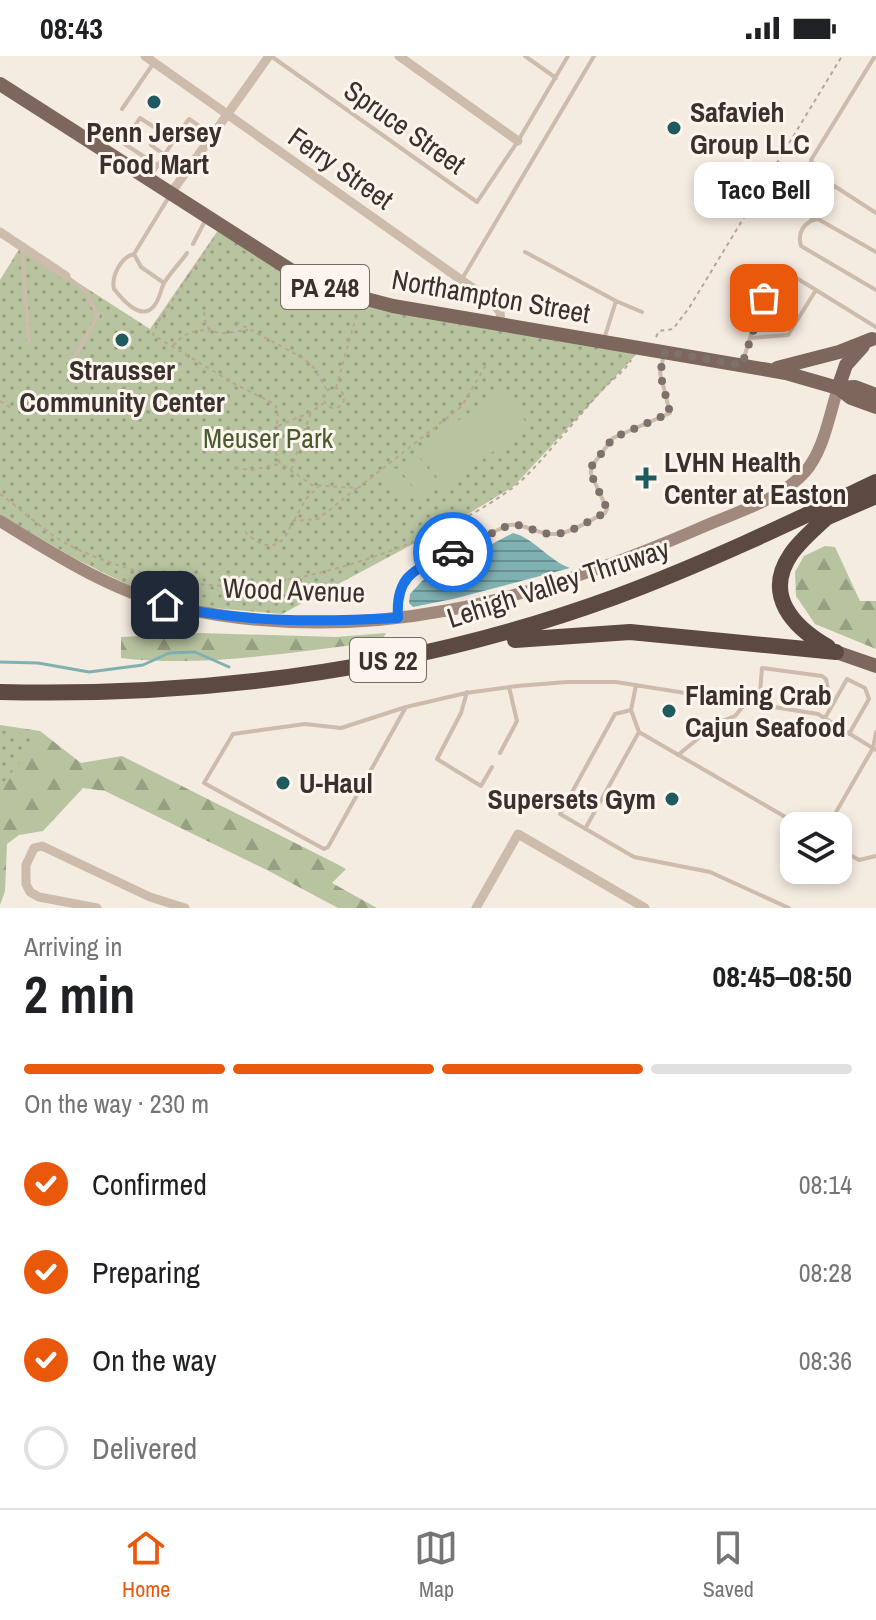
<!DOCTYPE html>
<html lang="en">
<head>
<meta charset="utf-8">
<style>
  body { margin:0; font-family:"Archivo Narrow",sans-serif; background:#f6f6f6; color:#202124; height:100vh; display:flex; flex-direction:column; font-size:30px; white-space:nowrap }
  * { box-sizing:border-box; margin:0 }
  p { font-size:26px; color:#757577 }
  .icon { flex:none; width:44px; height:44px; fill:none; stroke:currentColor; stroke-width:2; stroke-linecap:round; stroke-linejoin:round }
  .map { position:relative; height:852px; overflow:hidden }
  .panel { display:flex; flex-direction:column; background:#fff; flex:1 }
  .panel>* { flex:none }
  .buttons { position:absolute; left:780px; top:756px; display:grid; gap:16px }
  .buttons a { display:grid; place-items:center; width:72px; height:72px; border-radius:16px; background:#fff; box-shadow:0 4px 12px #0003; font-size:40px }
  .pin { position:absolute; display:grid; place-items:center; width:68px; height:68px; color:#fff; margin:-34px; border-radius:16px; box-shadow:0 4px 12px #0006 }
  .courier { position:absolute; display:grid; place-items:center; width:80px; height:80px; margin:-40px; border:6px solid #1a73e8; border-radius:50%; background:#fff; color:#222; box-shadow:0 2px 10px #0007 }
  .bubble { position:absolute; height:56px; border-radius:16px; background:#fff; box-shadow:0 4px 12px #0003; font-size:26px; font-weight:800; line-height:56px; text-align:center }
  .head em { font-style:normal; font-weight:800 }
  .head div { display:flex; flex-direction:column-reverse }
  .head { display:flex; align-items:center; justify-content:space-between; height:136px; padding:0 24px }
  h1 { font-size:52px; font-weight:800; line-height:60px }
  .bar { display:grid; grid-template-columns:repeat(4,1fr); gap:12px 8px; align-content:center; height:96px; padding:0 24px }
  .bar i { height:10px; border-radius:6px; background:#e0e0e0 }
  .bar .current { background:#ea580c }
  .bar p { grid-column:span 4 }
  ol { padding:0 24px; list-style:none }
  li { display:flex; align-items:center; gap:24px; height:88px }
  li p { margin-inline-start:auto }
  li .icon { padding:8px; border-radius:50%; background:#ea580c; color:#fff; stroke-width:4 }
  li:last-child { color:#757577 }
  li i { width:44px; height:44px; border:4px solid #e0e0e0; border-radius:50% }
  .status { display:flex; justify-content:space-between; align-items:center; height:56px; padding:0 40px; background:#fff; direction:ltr }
  .status svg { height:22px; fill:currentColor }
  .dock { display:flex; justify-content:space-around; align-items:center; height:112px; border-top:2px solid #e0e0e0; background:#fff; font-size:22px; color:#757577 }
  .dock a { display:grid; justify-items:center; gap:4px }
  .dock .current { color:#ea580c }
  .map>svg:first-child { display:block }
  .forest { fill:url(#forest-firs) }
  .park { fill:url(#park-dots) }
  .pitch { fill:#b8c4a0 }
  .water { fill:url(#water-rules) }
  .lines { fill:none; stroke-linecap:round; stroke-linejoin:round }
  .stream { stroke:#7fb0b2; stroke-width:3 }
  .path { stroke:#b9a596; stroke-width:2; stroke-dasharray:4 4; stroke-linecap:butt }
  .service { stroke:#cdbbac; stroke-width:4 }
  .minor { stroke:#cdbbac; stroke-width:9 }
  .secondary { stroke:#a18a7d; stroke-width:12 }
  .primary { stroke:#7d675c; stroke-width:14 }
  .motorway { stroke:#5c4a42; stroke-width:16 }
  .done { stroke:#7c716b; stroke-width:8; stroke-dasharray:0 14.4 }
  .route { stroke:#1a73e8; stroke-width:10 }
  .poi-dot { fill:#1f5a5e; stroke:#fbf5ee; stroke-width:3 }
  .labels { text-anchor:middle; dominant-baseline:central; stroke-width:6; stroke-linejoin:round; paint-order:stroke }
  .shield { fill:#fbf5ee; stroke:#756b66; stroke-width:2 }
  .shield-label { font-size:26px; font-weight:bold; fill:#3b302b }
  .poi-label { font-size:28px; font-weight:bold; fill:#3b302b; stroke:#fbf5ee; text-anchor:start }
  .street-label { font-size:28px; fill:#3b302b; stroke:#fbf5ee }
  .park-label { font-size:28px; fill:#4a5a2e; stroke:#fbf5ee }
</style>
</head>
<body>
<div class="status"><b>08:43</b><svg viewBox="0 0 49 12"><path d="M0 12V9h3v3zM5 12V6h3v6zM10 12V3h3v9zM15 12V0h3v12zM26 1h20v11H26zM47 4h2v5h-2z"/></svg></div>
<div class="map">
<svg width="876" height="852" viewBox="0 0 876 852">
  <defs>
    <pattern id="forest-firs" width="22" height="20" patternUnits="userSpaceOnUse" patternTransform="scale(2)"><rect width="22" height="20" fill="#b8c4a0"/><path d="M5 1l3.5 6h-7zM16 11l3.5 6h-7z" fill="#97a083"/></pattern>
    <pattern id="park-dots" width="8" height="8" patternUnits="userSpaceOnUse" patternTransform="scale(2)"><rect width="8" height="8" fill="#b8c4a0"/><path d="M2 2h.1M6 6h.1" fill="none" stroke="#97a083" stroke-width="1.8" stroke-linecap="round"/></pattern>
    <pattern id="water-rules" width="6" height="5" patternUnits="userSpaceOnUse" patternTransform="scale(2)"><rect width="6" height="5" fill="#7fb0b2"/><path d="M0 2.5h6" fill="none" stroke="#699091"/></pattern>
  </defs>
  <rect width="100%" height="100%" fill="#f4ebe1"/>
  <!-- forest -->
  <path class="forest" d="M 825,490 L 835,491 L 860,545 L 876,545 L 876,593 L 815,568 L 796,540 L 795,516 L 804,500 Z
    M 200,577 L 336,581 L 386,577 L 381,586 C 295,595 207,612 121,602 L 121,581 Z
    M 0,669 L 40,675 L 81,707 L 122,700 L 337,808 L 346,813 L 332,827 L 377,852 L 338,852 L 267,814 L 105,735 L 83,732 L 43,775 L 19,779 L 7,788 L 5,835 L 0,849 Z"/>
  <!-- park -->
  <path class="park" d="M 221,170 L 326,232 L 642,292 L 514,430 L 460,463 L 282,558 L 202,551 L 171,544 L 128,529 L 74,502 L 0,459 L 0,224 L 21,190 L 150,273 Z
    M 0,674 L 40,681 L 0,731 Z"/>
  <!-- pitch -->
  <path class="pitch" d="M 501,333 L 528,369 L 445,432 L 418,395 Z
    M 416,397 L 438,426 L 420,440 L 398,411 Z
    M 396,412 L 415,436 L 403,445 L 385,420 Z"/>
  <!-- water -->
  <path class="water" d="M 513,477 C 534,482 548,504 570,512 L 453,543 L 413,551 L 409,547 L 410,538 L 422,525 Z"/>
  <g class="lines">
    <!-- stream -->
    <path class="stream" d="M 0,606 L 38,607 L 89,616 L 143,609 L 169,597 L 195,596 L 229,611"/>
    <!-- path -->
    <path class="path" d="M 214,182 L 158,266 L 153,279 L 235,328 L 275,348 L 278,355 L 275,394 L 280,407 L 312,429 L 358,432 L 462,350 L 486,309
      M 204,256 L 206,270 C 218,282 233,275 248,274
      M 236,266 L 303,302 L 314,312 L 327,334
      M 656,281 L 659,275 L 673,273 L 689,252 L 842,0
      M 173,290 C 182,279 194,272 209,275
      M324 342a10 10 0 1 1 20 0a10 10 0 1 1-20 0Z
      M 336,332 L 357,257
      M 0,345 L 11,352
      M 278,370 L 311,356 L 324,347
      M 235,412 L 252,414 L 279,408
      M 291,414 L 311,356
      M 0,438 C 21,453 47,478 69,489 C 112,511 178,529 226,530 C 309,531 451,481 516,429 C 533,415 547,397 562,380 C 577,364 590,346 606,330 C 615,321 625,315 631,304
      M 294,464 L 306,443 L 318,431
      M 245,475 C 253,485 271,496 282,484 C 287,480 290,471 293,465 L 318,463 L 357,432"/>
    <!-- service -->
    <path class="service" d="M 271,0 L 477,146 L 518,85 L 568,0
      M 525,0 L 556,22
      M 875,0 L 811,104 L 819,120 L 876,157
      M 122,53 L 153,8
      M 174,84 L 189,63 L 211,78
      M 151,89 L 185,114
      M 151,120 L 174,84 L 140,62 L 123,87 L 157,109
      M 170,139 L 134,198 C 121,201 111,220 114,233 C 122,243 141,266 154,250 C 160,243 160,235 164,227 C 170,217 180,207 187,197
      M 811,164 L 834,130
      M 193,188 L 205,165
      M 22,193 L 29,286
      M 525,196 L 616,245 L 604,283
      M 876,196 L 818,163 C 804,165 797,177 801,190 L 876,234
      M 134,198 L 141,211 L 164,227
      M 66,220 L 85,235 L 98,259 L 70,310
      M 462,223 L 594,0
      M 616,245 L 642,256
      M 750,282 C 758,258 764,231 785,215 L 816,234
      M 742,308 L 750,282 L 788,279 L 816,234 L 876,271
      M 397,560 C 397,554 395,546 396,540 C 402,509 482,482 509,469 C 524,467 537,478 552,478 C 569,479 590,464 605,457 L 607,453 L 591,418 L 591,411 L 613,382 L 670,357 L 660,317 L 664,298
      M 636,629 L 631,654 L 639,676 L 801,770
      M 467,636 L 461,657 L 437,703 L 481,730 L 492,711
      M 759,649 L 762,612 L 822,620 L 826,623 L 831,651
      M 406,651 L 328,791 L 324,793 L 204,727 L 233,678 L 305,668 L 341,672 L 406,651 L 466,637 L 517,630 L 567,626 L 616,626 L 818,658 L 876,694
      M 631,654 L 615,658 L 560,758 L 634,801 L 710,816 L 789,852
      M 825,662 L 847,623 L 865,632 L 869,643 L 849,678
      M 500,697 L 517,665 L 509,631
      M 678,699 L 717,667 L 735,660 L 745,648
      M 828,770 L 873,692 L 876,676
      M 585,773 L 639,676
      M 838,792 L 859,804 L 876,800"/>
    <!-- minor -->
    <path class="minor" d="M 145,0 L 491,245 L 500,256 L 501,267
      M 399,0 L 518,85
      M 171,137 L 269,0
      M 0,176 L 66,220
      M 97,852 L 39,841 L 30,836 L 26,828 L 26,809 L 34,792 L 42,790 L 150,841 L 185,852
      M 476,852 L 518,778 L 645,852"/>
    <!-- secondary -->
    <path class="secondary" d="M 0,465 C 59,501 117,539 185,553 C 368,591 532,545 698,473 C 733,457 779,445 805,416 C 824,394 829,360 838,332"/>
    <!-- primary -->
    <path class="primary" d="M 0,28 L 289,213 L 336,235 L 393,250 L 786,317 L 838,332 L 851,342 L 876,351
      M 777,312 L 839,296 L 872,283
      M 838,332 L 846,309 L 863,290
      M 838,332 L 855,331 L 876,339
      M 836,596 L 876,610"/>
    <!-- motorway -->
    <path class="motorway" d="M 826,462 C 814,473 800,485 791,498 C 763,539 793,571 828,591
      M 821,464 L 876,440
      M 515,584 L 630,576 L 836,596
      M 0,636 C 209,641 418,613 615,541 C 704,508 790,467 876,426"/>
  </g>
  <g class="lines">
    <!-- done -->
    <path class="done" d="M 453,496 L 509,469 C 524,467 537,478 552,478 C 569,479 590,464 605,457 L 607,453 L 591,418 L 591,411 L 613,382 L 670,357 L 660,317 L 665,296 L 742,309 L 764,242"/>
    <!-- route -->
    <path class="route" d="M 165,549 C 242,567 319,566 398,562 C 395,517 417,513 453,496"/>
  </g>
  <!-- markers -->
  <g class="poi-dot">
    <circle cx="154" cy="46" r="8"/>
    <circle cx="674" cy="72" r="8"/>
    <circle cx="122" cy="284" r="8"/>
    <path d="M642 410h8v8h8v8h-8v8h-8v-8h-8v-8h8z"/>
    <circle cx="669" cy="655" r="8"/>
    <circle cx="283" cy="727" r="8"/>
    <circle cx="672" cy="743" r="8"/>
  </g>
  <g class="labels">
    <!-- shield labels -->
    <g class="shield">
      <rect x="281" y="209" width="88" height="44" rx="6"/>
      <rect x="350" y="582" width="76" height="44" rx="6"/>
    </g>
    <g class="shield-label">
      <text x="325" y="231">PA 248</text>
      <text x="388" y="604">US 22</text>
    </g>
    <!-- poi labels -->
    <g class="poi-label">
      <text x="690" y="56">Safavieh<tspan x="690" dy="32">Group LLC</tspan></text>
      <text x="154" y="76" text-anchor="middle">Penn Jersey<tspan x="154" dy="32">Food Mart</tspan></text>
      <text x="122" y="314" text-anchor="middle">Strausser<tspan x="122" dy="32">Community Center</tspan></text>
      <text x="664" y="406">LVHN Health<tspan x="664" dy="32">Center at Easton</tspan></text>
      <text x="685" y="639">Flaming Crab<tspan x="685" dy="32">Cajun Seafood</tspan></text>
      <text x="299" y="727">U-Haul</text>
      <text x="656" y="743" text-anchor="end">Supersets Gym</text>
    </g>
    <!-- street labels -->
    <g class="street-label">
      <text transform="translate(405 71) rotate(35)">Spruce Street</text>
      <text transform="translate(341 112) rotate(35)">Ferry Street</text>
      <text transform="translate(491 240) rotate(10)">Northampton Street</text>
      <text transform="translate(558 527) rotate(-18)">Lehigh Valley Thruway</text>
      <text transform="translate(294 534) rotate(2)">Wood Avenue</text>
    </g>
    <!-- park labels -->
    <g class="park-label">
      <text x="268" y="382">Meuser Park</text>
    </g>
  </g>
</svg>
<div class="buttons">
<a><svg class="icon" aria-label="layers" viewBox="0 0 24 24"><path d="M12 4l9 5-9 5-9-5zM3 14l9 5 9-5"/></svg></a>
</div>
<div class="pin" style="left:764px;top:242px;background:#ea580c"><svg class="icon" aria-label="bag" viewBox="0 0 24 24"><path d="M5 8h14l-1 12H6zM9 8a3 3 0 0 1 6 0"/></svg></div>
<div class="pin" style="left:165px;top:549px;background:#1f2937"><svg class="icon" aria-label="home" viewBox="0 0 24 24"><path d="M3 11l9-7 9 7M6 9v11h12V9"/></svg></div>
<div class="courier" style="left:453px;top:496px"><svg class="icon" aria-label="car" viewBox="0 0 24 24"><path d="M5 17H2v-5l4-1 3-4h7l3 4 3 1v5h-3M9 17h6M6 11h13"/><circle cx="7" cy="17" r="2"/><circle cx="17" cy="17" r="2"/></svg></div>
<div class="bubble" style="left:694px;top:106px;width:140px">Taco Bell</div>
</div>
<section class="panel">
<div class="head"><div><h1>2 min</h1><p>Arriving in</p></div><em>08:45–08:50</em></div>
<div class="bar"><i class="current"></i><i class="current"></i><i class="current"></i><i></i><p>On the way · 230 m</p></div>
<ol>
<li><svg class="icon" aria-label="check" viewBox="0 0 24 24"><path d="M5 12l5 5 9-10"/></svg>Confirmed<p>08:14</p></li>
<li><svg class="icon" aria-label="check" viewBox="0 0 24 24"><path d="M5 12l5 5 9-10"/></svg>Preparing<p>08:28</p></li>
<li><svg class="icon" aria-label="check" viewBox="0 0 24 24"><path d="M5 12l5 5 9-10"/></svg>On the way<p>08:36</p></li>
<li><i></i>Delivered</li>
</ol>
</section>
<nav class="dock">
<a class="current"><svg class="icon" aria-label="home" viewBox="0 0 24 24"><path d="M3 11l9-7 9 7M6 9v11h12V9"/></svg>Home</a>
<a><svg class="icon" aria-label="map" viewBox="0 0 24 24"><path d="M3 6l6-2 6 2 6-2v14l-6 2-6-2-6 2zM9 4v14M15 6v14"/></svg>Map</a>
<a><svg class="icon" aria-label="saved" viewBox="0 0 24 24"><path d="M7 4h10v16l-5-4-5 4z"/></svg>Saved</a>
</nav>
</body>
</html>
